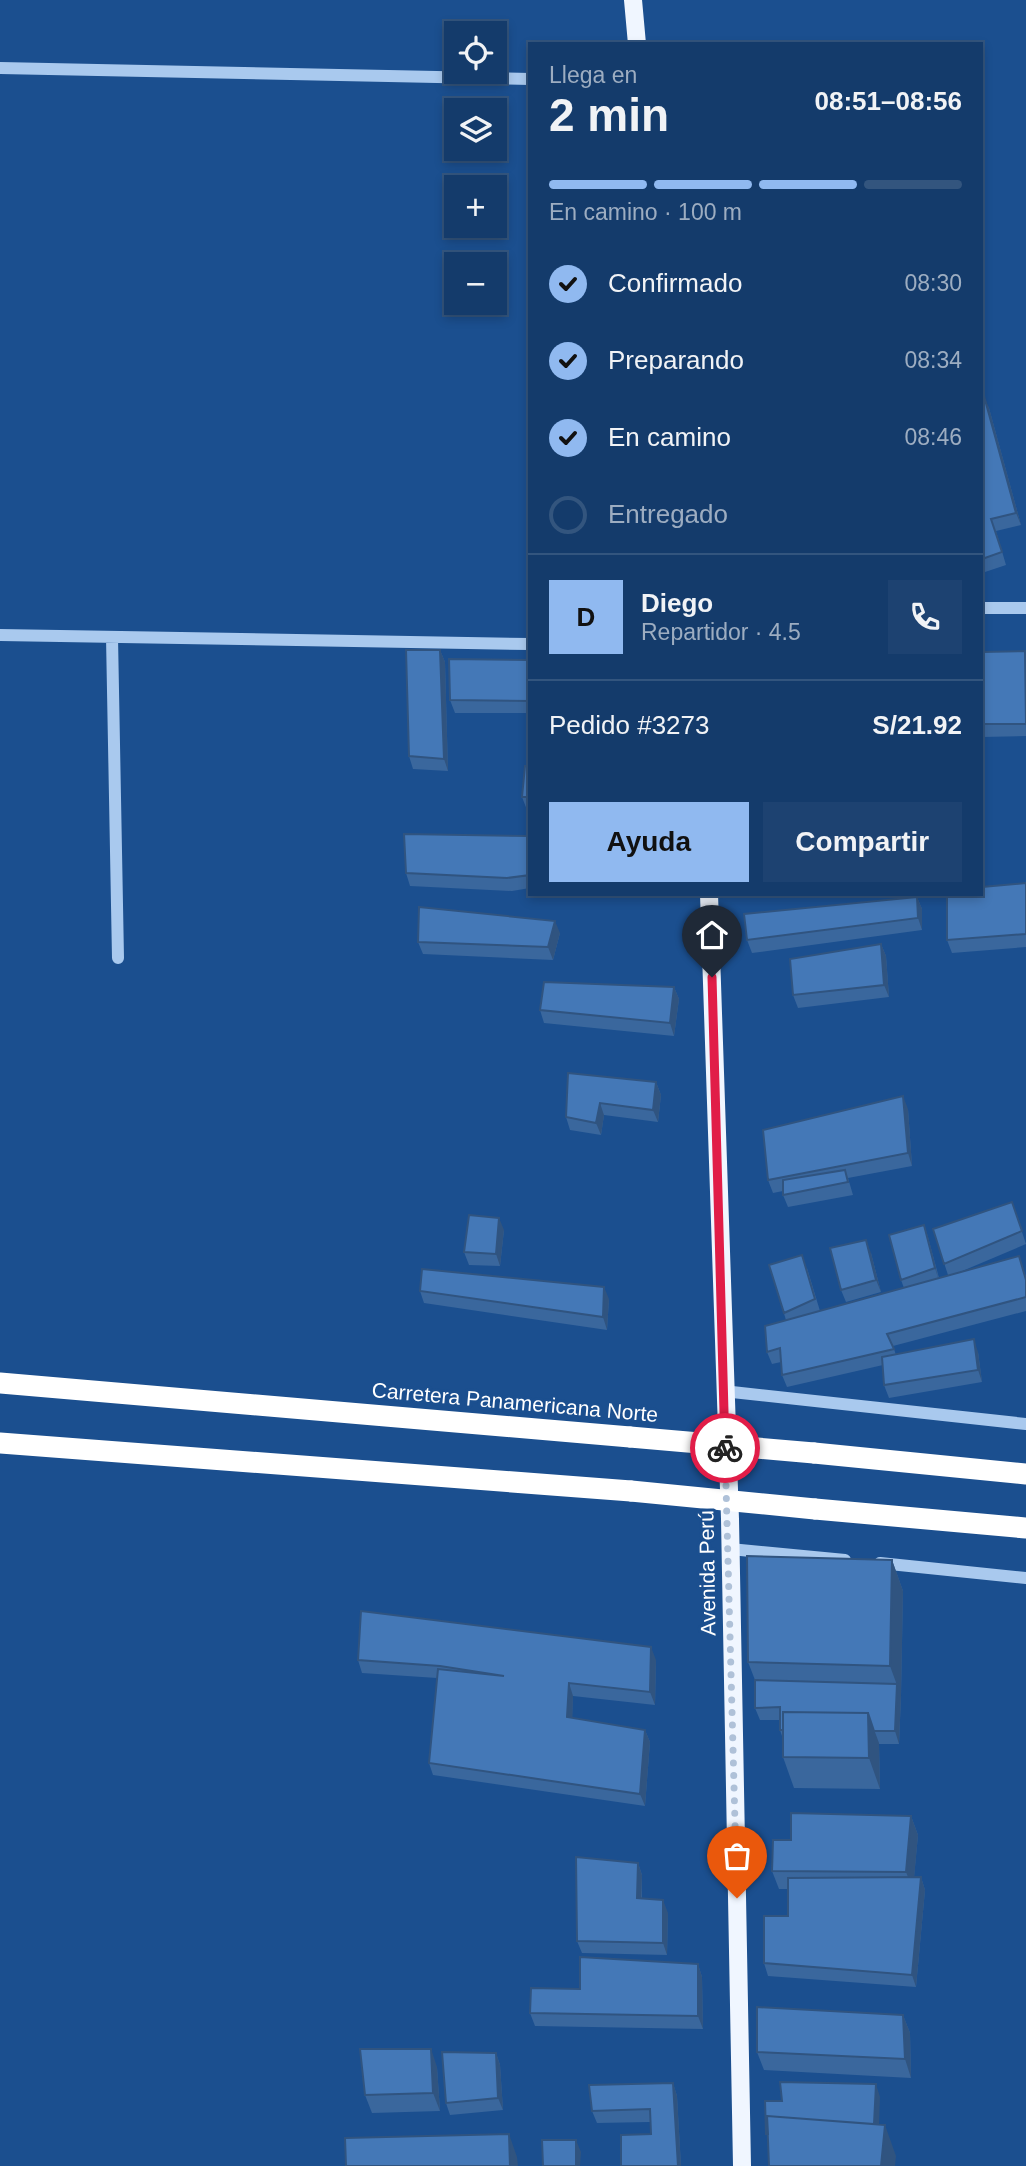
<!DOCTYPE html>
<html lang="es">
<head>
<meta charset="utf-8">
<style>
  body { margin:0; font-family:Arial,sans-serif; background:#1d4271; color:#f1f3f6; height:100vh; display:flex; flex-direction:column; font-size:26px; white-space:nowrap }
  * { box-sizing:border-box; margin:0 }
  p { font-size:23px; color:#9dadc1 }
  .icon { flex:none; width:38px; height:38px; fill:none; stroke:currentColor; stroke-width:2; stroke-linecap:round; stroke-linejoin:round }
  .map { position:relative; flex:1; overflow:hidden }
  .drawer { position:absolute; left:528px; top:42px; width:455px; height:854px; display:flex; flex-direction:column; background:#143b6b; border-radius:0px; box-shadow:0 4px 10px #0003,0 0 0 2px #33557e }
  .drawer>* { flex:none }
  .buttons { position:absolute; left:444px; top:21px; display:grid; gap:14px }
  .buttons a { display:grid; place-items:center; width:63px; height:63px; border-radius:0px; background:#143b6b; box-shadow:0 4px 10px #0003,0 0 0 2px #33557e; font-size:35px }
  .pin { position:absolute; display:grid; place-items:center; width:60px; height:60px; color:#fff; margin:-72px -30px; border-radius:50% 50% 50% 0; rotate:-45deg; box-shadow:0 0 7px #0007 }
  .pin .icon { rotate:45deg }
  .courier { position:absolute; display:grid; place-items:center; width:70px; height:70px; margin:-35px; border:5px solid #e11d48; border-radius:50%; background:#fff; color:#222; box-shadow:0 2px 9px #0007 }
  .summary em { font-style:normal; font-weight:600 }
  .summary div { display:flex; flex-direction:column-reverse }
  .summary { display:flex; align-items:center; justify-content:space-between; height:119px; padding:0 21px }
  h1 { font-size:46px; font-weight:600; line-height:52px }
  .bar { display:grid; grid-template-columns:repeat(4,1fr); gap:10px 7px; align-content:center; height:84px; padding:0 21px }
  .bar i { height:9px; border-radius:5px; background:#33557e }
  .bar .selected { background:#90b9f0 }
  .bar p { grid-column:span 4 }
  .line { display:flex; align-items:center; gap:18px; padding:0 21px; border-top:2px solid #33557e }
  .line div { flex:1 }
  .round { display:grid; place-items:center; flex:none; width:74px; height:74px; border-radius:0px; background:#1d4271 }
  ol { padding:0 21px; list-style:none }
  li { display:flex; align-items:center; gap:21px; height:77px }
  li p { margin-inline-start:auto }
  li .icon { padding:7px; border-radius:50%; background:#90b9f0; color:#111; stroke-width:4 }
  li:last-child { color:#9dadc1 }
  li i { width:38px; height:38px; border:4px solid #33557e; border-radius:50% }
  .button { display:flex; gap:14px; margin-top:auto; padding:14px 21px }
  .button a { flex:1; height:80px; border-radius:0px; background:#90b9f0; color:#111; font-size:28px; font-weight:600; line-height:80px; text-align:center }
  .button a+a { background:#1d4271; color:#f1f3f6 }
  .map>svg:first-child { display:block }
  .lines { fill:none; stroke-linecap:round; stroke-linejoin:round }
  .minor { stroke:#a9c9ee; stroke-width:12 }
  .major { stroke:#f0f6ff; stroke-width:18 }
  .highway { stroke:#fff; stroke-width:21 }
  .highway-bridge { stroke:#fff; stroke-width:21 }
  .wall { fill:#3a679d }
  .shaded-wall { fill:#305480 }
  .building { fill:#4478b7; stroke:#305480; stroke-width:2 }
  .done { stroke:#afc1d8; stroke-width:7; stroke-dasharray:0 12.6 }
  .route { stroke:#e11d48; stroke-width:9 }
  .labels { text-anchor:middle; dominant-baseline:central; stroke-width:6; stroke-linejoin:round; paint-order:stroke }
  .street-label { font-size:21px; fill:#fff; stroke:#1b4f8f }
</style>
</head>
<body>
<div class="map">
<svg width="1026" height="2166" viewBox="0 0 1026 2166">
  <rect width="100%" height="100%" fill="#1b4f8f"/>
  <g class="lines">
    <!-- minor -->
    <path class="minor" d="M 0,68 L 530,79
      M 982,608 L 1026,608
      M 0,635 L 530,644
      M 112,637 L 118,958
      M 723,1391 L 1026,1424
      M 730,1549 L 845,1560
      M 880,1563 L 1026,1578"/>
    <!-- major -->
    <path class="major" d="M 633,0 L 637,44
      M 709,894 L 730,1519 L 742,2166"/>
    <!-- highway -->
    <path class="highway" d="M 0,1383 L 630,1437
      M 0,1443 L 631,1491
      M 814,1453 L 1026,1474
      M 815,1509 L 1026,1528"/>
    <!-- highway-bridge -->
    <path class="highway-bridge" d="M 630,1437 L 814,1453
      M 631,1491 L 815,1509"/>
  </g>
  <!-- wall -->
  <path class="wall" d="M 982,396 L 989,408 L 1021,525 L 996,531 L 1006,565 L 982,573 Z
    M 440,650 L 445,662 L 448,771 L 413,769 L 409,756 Z
    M 1025,651 L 1026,736 L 982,737 L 982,652 Z
    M 530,660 L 530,713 L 455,713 L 450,700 Z
    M 530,766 L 530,810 L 527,810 L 522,797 Z
    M 530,836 L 530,888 L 512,891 L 410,886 L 406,873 Z
    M 1026,883 L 1026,947 L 952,953 L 947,940 Z
    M 642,894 L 674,894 L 673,896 Z
    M 917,897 L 922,909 L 922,930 L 752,953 L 747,940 Z
    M 560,933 L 553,960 L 423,954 L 418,942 Z
    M 881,944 L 886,956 L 889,997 L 798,1008 L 793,995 Z
    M 674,987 L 679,999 L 674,1036 L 544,1023 L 540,1010 Z
    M 568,1073 L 656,1082 L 661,1095 L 658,1122 L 604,1115 L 601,1135 L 570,1130 L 566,1117 Z
    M 908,1109 L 912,1166 L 848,1178 L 853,1195 L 788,1207 L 783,1195 L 783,1191 L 773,1193 L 768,1180 Z
    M 1012,1202 L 1026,1244 L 960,1272 L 1019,1256 L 1026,1277 L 1026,1311 L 893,1346 L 896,1355 L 978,1352 L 982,1382 L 889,1398 L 884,1385 L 883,1365 L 787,1387 L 782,1375 L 781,1362 L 772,1364 L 767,1352 L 786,1320 L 769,1265 L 807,1268 L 820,1311 L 904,1288 L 901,1280 L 924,1225 L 928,1237 L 939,1278 L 948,1275 L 933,1229 Z
    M 504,1230 L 500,1266 L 469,1265 L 464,1252 Z
    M 871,1253 L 881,1292 L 846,1302 L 841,1290 Z
    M 420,1291 L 609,1299 L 607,1330 L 424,1303 Z
    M 892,1560 L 903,1591 L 901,1696 L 899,1744 L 879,1744 L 880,1789 L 794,1788 L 783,1757 L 783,1739 L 780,1730 L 780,1720 L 760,1720 L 755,1708 L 755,1680 L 748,1662 Z
    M 358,1660 L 656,1660 L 655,1705 L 573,1696 L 572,1718 L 645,1730 L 650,1742 L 645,1806 L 433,1775 L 429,1763 L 437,1678 L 362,1673 Z
    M 911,1816 L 918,1835 L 914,1877 L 921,1877 L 925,1890 L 916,1987 L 768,1976 L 764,1963 L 788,1916 L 788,1889 L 779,1889 L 772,1871 L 791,1840 Z
    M 638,1863 L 642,1875 L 642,1898 L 668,1913 L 667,1955 L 582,1953 L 577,1941 Z
    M 698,1964 L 702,1977 L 703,2029 L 535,2026 L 530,2013 L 580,1989 Z
    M 903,2015 L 910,2033 L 911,2078 L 764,2070 L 757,2052 Z
    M 496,2053 L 500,2065 L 503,2110 L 450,2115 L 446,2103 Z
    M 437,2067 L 440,2111 L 372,2113 L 365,2095 Z
    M 673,2083 L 677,2096 L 681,2166 L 621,2166 L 651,2134 L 650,2122 L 597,2123 L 592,2111 Z"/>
  <!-- shaded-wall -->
  <path class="shaded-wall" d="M 984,396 L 989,408 L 1021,525 L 1016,513 Z
    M 440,650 L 445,662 L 448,771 L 444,759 Z
    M 917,897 L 922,909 L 922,930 L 918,918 Z
    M 555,921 L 560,933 L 553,960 L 548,947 Z
    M 881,944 L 886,956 L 889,997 L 884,985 Z
    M 674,987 L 679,999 L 674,1036 L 670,1023 Z
    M 656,1082 L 661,1095 L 658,1122 L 653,1110 Z
    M 903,1096 L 908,1109 L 912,1166 L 908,1153 Z
    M 600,1103 L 604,1115 L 601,1135 L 596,1123 Z
    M 499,1218 L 504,1230 L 500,1266 L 496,1254 Z
    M 924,1225 L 928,1237 L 939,1281 L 935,1268 Z
    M 866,1240 L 871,1253 L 881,1292 L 876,1280 Z
    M 604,1287 L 609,1299 L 607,1330 L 603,1317 Z
    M 974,1339 L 978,1352 L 982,1382 L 978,1370 Z
    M 892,1560 L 903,1591 L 901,1696 L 890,1666 Z
    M 651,1647 L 656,1660 L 655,1705 L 650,1692 Z
    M 569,1683 L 573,1696 L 572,1730 L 567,1717 Z
    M 897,1684 L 901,1696 L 899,1744 L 895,1731 Z
    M 868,1713 L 879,1743 L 880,1789 L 869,1758 Z
    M 645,1730 L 650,1742 L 645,1806 L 640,1794 Z
    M 911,1816 L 918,1835 L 913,1890 L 906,1872 Z
    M 638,1863 L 642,1875 L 641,1910 L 637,1898 Z
    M 921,1877 L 925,1890 L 916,1987 L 912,1975 Z
    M 663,1900 L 668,1913 L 667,1955 L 663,1943 Z
    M 698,1964 L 702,1977 L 703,2029 L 698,2016 Z
    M 903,2015 L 910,2033 L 911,2078 L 905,2059 Z
    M 431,2049 L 437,2067 L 440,2111 L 433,2093 Z
    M 496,2053 L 500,2065 L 503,2110 L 498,2098 Z
    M 673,2083 L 677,2096 L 681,2166 L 678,2166 Z
    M 876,2084 L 880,2097 L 878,2155 L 873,2142 Z
    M 885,2125 L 896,2156 L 895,2166 L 881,2166 Z
    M 509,2134 L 517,2157 L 518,2166 L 510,2166 Z
    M 576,2140 L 581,2152 L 580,2166 L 576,2166 Z"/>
  <!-- building -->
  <path class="building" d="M 982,396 L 984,396 L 1016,513 L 991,519 L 1002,552 L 982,559 Z
    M 406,650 L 440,650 L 444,759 L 409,756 Z
    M 1025,651 L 1026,724 L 982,724 L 982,652 Z
    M 449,659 L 530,660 L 530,701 L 450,700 Z
    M 525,766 L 530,766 L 530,797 L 522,797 Z
    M 404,834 L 530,836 L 530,875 L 507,878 L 406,873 Z
    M 1026,883 L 1026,934 L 947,940 L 947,894 L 982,894 L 982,887 Z
    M 917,897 L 918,918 L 747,940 L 744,914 Z
    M 419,907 L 555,921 L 548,947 L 418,942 Z
    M 881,944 L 884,985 L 793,995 L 790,959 Z
    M 544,982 L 674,987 L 670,1023 L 540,1010 Z
    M 568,1073 L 656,1082 L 653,1110 L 600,1103 L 596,1123 L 566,1117 Z
    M 903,1096 L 908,1153 L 768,1180 L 763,1130 Z
    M 845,1170 L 848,1182 L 783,1195 L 783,1180 Z
    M 1012,1202 L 1022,1231 L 944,1264 L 933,1229 Z
    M 469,1215 L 499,1218 L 496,1254 L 464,1252 Z
    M 924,1225 L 935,1268 L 901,1280 L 889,1235 Z
    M 866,1240 L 876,1280 L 841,1290 L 830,1248 Z
    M 802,1255 L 815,1299 L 784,1313 L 769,1265 Z
    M 1019,1256 L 1026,1280 L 1026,1297 L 887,1334 L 894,1349 L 782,1375 L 780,1348 L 767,1352 L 765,1326 Z
    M 422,1269 L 604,1287 L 603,1317 L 420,1291 Z
    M 974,1339 L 978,1370 L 884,1385 L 882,1357 Z
    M 747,1556 L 892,1560 L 890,1666 L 748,1662 Z
    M 361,1611 L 651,1647 L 650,1692 L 569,1683 L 567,1717 L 645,1730 L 640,1794 L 429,1763 L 438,1669 L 504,1676 L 440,1666 L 358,1660 Z
    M 755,1680 L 897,1684 L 895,1731 L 874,1731 L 868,1713 L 783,1712 L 783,1730 L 780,1730 L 780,1707 L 755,1708 Z
    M 783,1712 L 868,1713 L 869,1758 L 783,1757 Z
    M 791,1813 L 911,1816 L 906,1872 L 772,1871 L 773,1840 L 791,1840 Z
    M 576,1857 L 638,1863 L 637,1898 L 663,1900 L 663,1943 L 577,1941 Z
    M 921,1877 L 912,1975 L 764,1963 L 764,1916 L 788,1916 L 788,1878 Z
    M 580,1957 L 698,1964 L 698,2016 L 530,2013 L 531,1988 L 580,1989 Z
    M 757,2007 L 903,2015 L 905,2059 L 757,2052 Z
    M 360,2049 L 431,2049 L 433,2093 L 365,2095 Z
    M 442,2052 L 496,2053 L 498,2098 L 446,2103 Z
    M 780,2082 L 876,2084 L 874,2124 L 767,2116 L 768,2134 L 766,2134 L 765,2101 L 782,2101 Z
    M 673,2083 L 678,2166 L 621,2166 L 621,2135 L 651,2134 L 650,2109 L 592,2111 L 589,2085 Z
    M 767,2116 L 885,2125 L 881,2166 L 769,2166 Z
    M 509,2134 L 510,2166 L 346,2166 L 345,2138 Z
    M 542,2140 L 576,2140 L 576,2166 L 543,2166 Z"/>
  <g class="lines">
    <!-- done -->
    <path class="done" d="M 725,1448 L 737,1898"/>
    <!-- route -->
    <path class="route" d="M 712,977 L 725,1448"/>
  </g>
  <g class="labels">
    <!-- street labels -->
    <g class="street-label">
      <text transform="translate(515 1402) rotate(5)">Carretera Panamericana Norte</text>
      <text transform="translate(707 1573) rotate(-91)">Avenida Perú</text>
    </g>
  </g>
</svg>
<div class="buttons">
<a><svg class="icon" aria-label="locate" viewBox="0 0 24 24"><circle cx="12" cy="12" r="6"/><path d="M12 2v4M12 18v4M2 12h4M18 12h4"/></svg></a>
<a><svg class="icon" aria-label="layers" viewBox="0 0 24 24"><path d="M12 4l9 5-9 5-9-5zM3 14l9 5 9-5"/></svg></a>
<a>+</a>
<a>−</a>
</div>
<div class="pin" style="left:737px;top:1898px;background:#ea580c"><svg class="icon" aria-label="bag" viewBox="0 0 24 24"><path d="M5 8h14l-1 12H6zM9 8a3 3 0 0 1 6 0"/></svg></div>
<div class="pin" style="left:712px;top:977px;background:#1f2937"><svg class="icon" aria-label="home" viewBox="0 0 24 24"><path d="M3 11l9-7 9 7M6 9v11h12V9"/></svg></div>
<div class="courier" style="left:725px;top:1448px"><svg class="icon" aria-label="bike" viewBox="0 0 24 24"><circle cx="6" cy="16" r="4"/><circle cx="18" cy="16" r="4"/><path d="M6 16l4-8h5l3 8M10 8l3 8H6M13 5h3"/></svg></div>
<section class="drawer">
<div class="summary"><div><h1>2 min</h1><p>Llega en</p></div><em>08:51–08:56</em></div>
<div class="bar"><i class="selected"></i><i class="selected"></i><i class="selected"></i><i></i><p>En camino · 100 m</p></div>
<ol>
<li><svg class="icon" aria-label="check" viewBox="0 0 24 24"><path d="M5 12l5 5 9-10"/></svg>Confirmado<p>08:30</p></li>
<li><svg class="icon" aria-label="check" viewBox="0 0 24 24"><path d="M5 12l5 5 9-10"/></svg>Preparando<p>08:34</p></li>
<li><svg class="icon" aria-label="check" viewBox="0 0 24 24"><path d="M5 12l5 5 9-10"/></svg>En camino<p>08:46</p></li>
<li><i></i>Entregado</li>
</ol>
<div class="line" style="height:126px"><b class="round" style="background:#90b9f0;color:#111">D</b><div><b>Diego</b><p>Repartidor · 4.5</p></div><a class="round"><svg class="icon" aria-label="phone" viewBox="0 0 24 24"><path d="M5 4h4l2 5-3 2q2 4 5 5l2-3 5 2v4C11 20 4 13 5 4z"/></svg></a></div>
<div class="line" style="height:91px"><div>Pedido #3273</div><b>S/21.92</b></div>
<div class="button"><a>Ayuda</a><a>Compartir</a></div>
</section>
</div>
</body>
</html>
